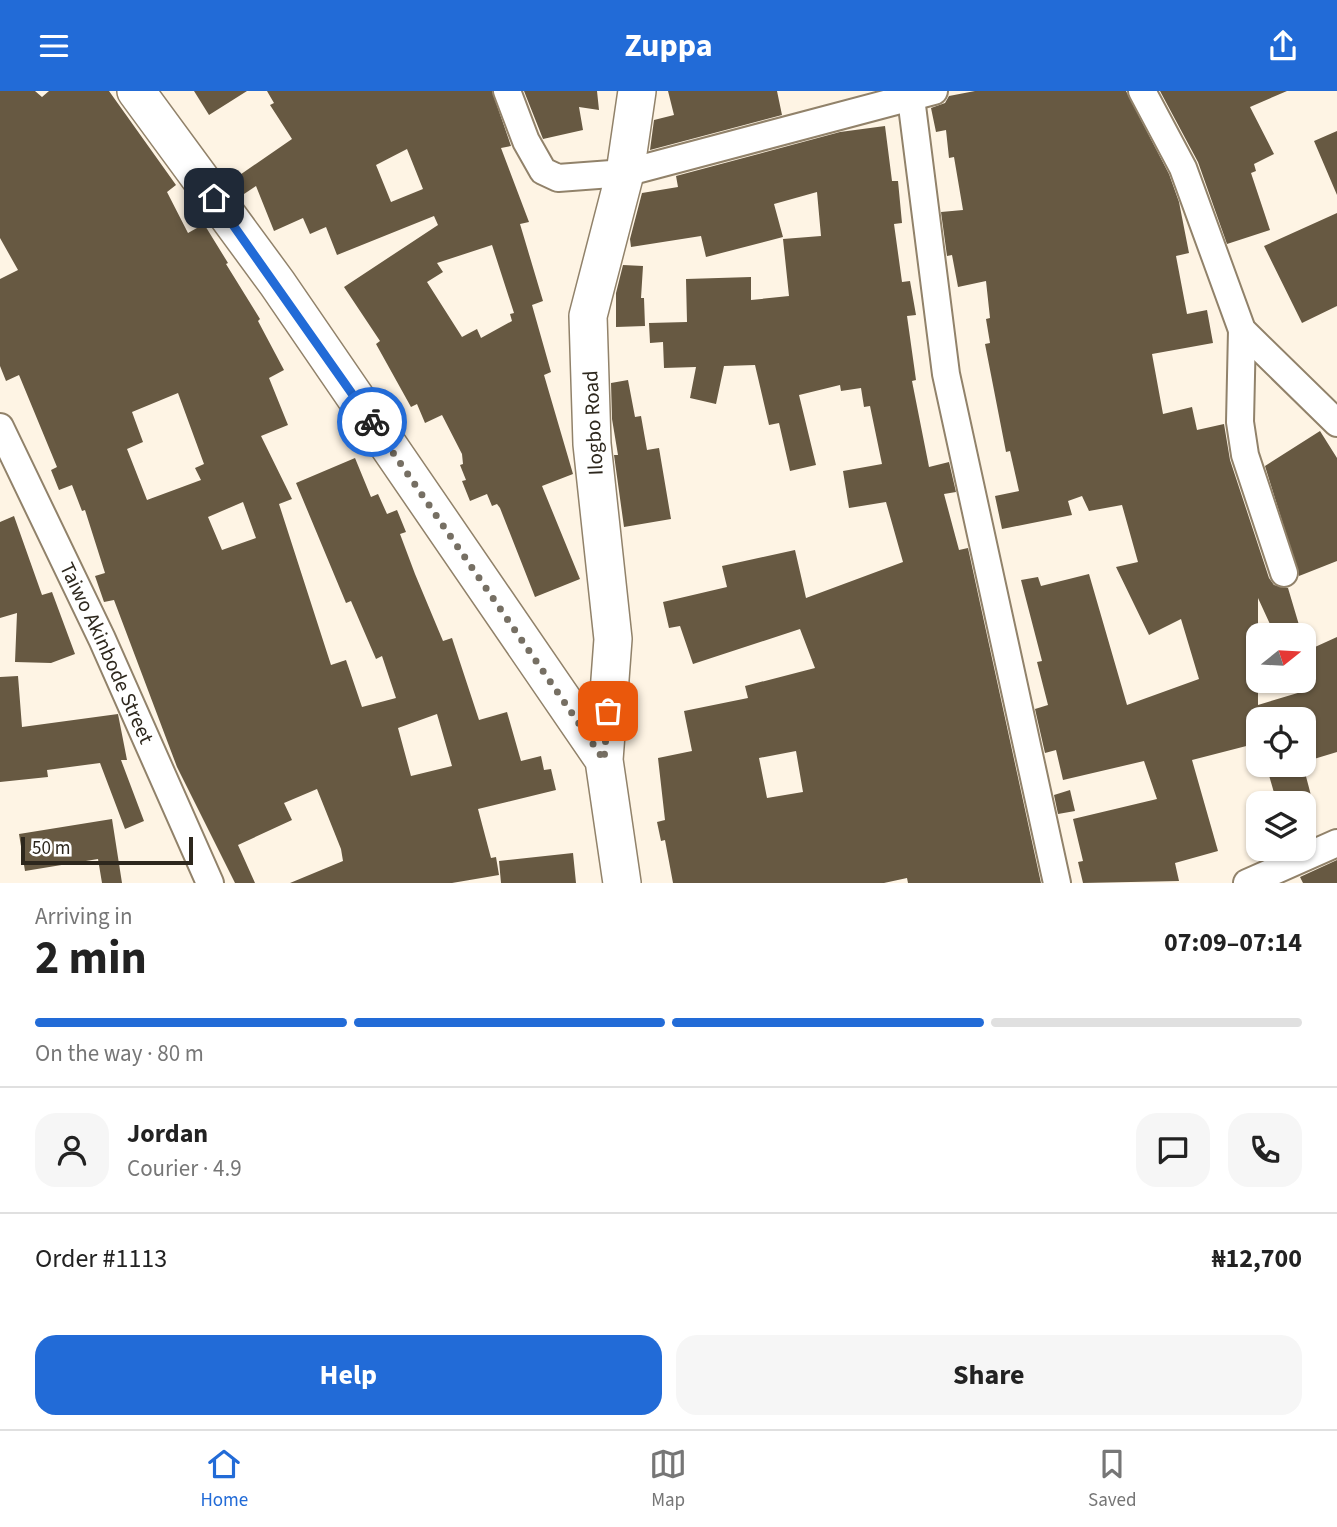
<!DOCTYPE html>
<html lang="en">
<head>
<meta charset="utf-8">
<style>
  body { margin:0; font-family:"Source Sans 3",sans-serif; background:#f6f6f6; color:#222; height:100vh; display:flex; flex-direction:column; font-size:26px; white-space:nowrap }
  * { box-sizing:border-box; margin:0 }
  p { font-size:23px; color:#767676 }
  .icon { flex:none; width:38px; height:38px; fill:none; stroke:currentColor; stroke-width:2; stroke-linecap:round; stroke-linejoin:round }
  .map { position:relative; height:792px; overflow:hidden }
  .side { display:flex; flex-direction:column; background:#fff; flex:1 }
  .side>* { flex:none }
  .needle { width:46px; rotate:72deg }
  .buttons { position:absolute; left:1246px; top:532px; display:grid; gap:14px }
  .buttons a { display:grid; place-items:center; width:70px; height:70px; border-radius:14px; background:#fff; box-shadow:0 2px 5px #0004; font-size:35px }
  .scale { position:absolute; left:21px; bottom:18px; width:172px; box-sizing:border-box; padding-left:7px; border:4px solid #2d271d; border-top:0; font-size:19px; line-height:24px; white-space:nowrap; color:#2d271d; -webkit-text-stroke:5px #fff; paint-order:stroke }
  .pin { position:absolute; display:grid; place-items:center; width:60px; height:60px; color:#fff; margin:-30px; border-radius:14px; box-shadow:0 4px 10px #0006 }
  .courier { position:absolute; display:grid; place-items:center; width:70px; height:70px; margin:-35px; border:5px solid #226bd7; border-radius:50%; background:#fff; color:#222; box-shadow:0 2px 9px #0007 }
  .head em { font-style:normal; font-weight:700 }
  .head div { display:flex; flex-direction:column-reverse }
  .head { display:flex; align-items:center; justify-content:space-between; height:119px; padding:0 35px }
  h1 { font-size:46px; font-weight:700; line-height:52px }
  .bar { display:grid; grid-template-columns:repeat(4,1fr); gap:10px 7px; align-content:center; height:84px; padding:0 35px }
  .bar i { height:9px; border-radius:5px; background:#e0e0e0 }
  .bar .on { background:#226bd7 }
  .bar p { grid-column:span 4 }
  .line { display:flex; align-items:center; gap:18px; padding:0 35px; border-top:2px solid #e0e0e0 }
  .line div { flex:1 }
  .round { display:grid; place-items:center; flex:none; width:74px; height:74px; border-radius:21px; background:#f6f6f6 }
  .primary-button { display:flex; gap:14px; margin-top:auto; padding:14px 35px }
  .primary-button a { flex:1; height:80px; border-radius:21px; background:#226bd7; color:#fff; font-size:28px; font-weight:700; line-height:80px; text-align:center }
  .primary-button a+a { background:#f6f6f6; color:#222 }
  header { display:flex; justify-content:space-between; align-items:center; height:91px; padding:0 35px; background:#226bd7; color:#fff; font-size:32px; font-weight:700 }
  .tab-bar { display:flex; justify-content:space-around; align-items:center; height:98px; border-top:2px solid #e0e0e0; background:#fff; font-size:19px; color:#767676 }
  .tab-bar a { display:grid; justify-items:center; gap:4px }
  .tab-bar .on { color:#226bd7 }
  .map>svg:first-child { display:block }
  .building { fill:#675942; fill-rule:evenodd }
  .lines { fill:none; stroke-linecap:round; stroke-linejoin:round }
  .minor-casing { stroke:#91826a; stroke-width:30 }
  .secondary-casing { stroke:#91826a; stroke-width:40 }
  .minor { stroke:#fff; stroke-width:26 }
  .secondary { stroke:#fff; stroke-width:37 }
  .done { stroke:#766f63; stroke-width:7; stroke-dasharray:0 12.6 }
  .route { stroke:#226bd7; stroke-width:9 }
  .labels { text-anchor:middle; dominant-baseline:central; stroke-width:7; stroke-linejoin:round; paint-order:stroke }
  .street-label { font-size:21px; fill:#2d271d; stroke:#fff }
</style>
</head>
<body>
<header><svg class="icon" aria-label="menu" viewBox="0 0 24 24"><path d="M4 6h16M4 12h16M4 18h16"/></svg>Zuppa<svg class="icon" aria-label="share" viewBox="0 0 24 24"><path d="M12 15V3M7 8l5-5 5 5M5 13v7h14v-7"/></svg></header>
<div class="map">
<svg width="1337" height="792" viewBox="0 0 1337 792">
  <rect width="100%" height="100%" fill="#fef4e4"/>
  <!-- building -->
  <path class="building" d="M 0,0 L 35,0 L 42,6 L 49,0 L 109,0 L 176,94 L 167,101 L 188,142 L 204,133 L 228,172 L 226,173 L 260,228 L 258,230 L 284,279 L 269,287 L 288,334 L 261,345 L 292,408 L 279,413 L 331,574 L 346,569 L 362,616 L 396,607 L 382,565 L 376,568 L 351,510 L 346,512 L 296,392 L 355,367 L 371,406 L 378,403 L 387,423 L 397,419 L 406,441 L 400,443 L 415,483 L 443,550 L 452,547 L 479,629 L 507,621 L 521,670 L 541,665 L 544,679 L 551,678 L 556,699 L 478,718 L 491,767 L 496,766 L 499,784 L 452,792 L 290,792 L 343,770 L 341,758 L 317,698 L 284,712 L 292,729 L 238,754 L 255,792 L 235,792 L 177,676 L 114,509 L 104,511 L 95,485 L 105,482 L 85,419 L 82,420 L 72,394 L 59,399 L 51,379 L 57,376 L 19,284 L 6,290 L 0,275 L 0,188 L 18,179 L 0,147 ZM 178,302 L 204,373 L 195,377 L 201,389 L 147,409 L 127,358 L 143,351 L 132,321 ZM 243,411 L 256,447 L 222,459 L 208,426 ZM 437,623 L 452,675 L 411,685 L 398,637 Z
    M 194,0 L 247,0 L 209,24 Z
    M 267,0 L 492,0 L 511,55 L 501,57 L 529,131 L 520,133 L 543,210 L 532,214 L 551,281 L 544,284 L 573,383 L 542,395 L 580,488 L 535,506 L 500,417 L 497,413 L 492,415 L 487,403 L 470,410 L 462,390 L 466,389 L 460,374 L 463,373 L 462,363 L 442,324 L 425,332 L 417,313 L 411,316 L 376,253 L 380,250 L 344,196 L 438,134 L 434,125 L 337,164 L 326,136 L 310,143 L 303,127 L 274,140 L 256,95 L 244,103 L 234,88 L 292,48 L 270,14 L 274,12 ZM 407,58 L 423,98 L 391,111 L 376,74 ZM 492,154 L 514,222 L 510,223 L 512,230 L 481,247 L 477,238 L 462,246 L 427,191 L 443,181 L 437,172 Z
    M 524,0 L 597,0 L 599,19 L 579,16 L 583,39 L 543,48 Z
    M 668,0 L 777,0 L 782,24 L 650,59 L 654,29 L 674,24 Z
    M 975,0 L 1126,0 L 1169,83 L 1179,111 L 1189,162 L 1176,165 L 1187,223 L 1207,219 L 1213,252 L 1152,263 L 1163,323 L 1192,316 L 1197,339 L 1224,333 L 1230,369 L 1269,487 L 1274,494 L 1288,497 L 1302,544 L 1275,544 L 1258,507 L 1258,614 L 1301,601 L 1296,590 L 1304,590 L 1304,561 L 1337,546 L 1337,661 L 1304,671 L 1304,623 L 1285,628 L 1258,628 L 1258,652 L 1192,669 L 1218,760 L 1175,772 L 1179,790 L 1083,792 L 1078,771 L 1083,770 L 1073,728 L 1157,708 L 1144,670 L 1063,689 L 1056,659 L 1045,662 L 1035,618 L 1048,614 L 1037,571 L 1042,570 L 1021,489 L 1038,486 L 1041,495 L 1089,483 L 1127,614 L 1199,588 L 1181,528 L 1149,544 L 1116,476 L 1138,471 L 1122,414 L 1089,420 L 1082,405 L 1068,410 L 1072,424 L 1002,438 L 995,405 L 1019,400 L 1010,360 L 1006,361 L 985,253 L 990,252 L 986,228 L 990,227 L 986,190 L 958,196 L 952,164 L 947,165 L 941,121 L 963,119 L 954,66 L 949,67 L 946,39 L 936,41 L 931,17 L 945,12 L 949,5 Z
    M 1160,0 L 1287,0 L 1250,16 L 1274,63 L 1254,73 L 1256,80 L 1251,82 L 1270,139 L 1227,153 L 1198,71 Z
    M 885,35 L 892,90 L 898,90 L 902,132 L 894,133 L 902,191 L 910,190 L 916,224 L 907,225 L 916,289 L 912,290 L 929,376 L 949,371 L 956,401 L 944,403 L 959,459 L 968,457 L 1041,792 L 908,792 L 907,787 L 884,792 L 673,792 L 665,749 L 661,750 L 657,731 L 665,729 L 658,667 L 692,660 L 684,620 L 748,607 L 745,595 L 815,577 L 800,538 L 693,573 L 680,535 L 669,537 L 663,511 L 727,496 L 722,475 L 795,459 L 806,507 L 903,471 L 886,411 L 849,417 L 843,380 L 882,373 L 870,315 L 864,316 L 861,297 L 841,300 L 840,294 L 799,304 L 816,374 L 790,380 L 779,332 L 769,334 L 755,274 L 724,275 L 716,313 L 690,307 L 696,276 L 664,277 L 663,251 L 650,252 L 649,232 L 687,231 L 686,188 L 751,186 L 751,209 L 789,205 L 783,148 L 821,145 L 817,101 L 774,113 L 783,146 L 706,166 L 701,145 L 631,156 L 630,148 L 642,102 L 678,96 L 676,85 L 840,41 ZM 796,660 L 803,701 L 767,707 L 759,667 Z
    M 1337,40 L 1337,104 L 1314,50 Z
    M 1337,122 L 1337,215 L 1302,232 L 1264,155 Z
    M 623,174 L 643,175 L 641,207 L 644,207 L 645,235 L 616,236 L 616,202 Z
    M 628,289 L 635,326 L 641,325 L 647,359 L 659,357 L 671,428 L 624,436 L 614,364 L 618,364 L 612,328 L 611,292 Z
    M 1320,340 L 1337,367 L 1337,470 L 1299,485 L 1265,375 Z
    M 14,425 L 42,504 L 52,501 L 75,563 L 51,572 L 15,571 L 17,522 L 0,527 L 0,431 Z
    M 18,585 L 22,636 L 118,623 L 127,669 L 121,669 L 144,730 L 125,738 L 100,672 L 47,679 L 48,686 L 0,691 L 0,586 Z
    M 1266,674 L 1303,674 L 1313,712 L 1277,712 Z
    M 1070,699 L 1075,720 L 1058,723 L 1054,704 Z
    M 112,728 L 122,792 L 102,792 L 98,768 L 25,780 L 19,743 Z
    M 573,762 L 576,792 L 501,792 L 499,770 Z
    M 1337,769 L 1337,792 L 1303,792 L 1300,786 Z"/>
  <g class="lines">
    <defs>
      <g id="minor">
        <path d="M 507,0 L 526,50 L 543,80 L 558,87 L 625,82 L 934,0"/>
        <path d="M 1142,0 L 1183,77 L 1242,239 L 1337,332"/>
        <path d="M 911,7 L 946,283 L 1057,792"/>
        <path d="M 1242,239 L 1240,331 L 1245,364 L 1284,482"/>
        <path id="s1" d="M 0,336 L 102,548 L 210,792"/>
        <path d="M 1247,792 L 1337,752"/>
      </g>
      <path id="secondary" d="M 136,0 L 277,192 L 604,669 L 622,792
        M 604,669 L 613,548 L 592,353 L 588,225 L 625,82 L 637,0"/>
    </defs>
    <!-- minor casing -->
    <use href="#minor" class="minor-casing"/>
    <!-- secondary casing -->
    <use href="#secondary" class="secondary-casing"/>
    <!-- minor -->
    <use href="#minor" class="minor"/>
    <!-- secondary -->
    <use href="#secondary" class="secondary"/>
  </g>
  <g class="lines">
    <!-- done -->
    <path class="done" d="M 372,331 L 604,669 L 608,620"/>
    <!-- route -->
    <path class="route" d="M 214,107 L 372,331"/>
  </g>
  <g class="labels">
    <!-- street labels -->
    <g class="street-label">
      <text transform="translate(593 332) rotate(-93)">Ilogbo Road</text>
      <text stroke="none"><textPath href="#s1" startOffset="250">Taiwo Akinbode Street</textPath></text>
    </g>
  </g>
</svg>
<div class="buttons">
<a><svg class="needle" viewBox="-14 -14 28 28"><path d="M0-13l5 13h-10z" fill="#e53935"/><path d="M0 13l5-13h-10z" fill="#767676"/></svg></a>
<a><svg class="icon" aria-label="locate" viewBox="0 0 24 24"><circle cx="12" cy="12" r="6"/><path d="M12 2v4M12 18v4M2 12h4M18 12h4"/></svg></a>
<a><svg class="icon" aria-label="layers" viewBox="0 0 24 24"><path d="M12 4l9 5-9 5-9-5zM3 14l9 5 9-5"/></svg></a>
</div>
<div class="scale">50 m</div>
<div class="pin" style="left:608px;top:620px;background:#ea580c"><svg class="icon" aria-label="bag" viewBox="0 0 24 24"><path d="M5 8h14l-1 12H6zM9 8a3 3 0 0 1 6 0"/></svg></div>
<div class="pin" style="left:214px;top:107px;background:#1f2937"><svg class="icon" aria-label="home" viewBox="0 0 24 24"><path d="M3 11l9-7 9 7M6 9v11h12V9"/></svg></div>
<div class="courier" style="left:372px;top:331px"><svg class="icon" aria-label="bike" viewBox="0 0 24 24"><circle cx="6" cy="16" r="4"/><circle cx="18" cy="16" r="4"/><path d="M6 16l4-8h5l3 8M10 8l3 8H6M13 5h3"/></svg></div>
</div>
<section class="side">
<div class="head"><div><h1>2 min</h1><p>Arriving in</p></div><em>07:09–07:14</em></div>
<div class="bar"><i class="on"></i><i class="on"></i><i class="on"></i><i></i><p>On the way · 80 m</p></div>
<div class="line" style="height:126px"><a class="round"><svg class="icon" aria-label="person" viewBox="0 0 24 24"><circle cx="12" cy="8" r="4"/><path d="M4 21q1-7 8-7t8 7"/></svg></a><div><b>Jordan</b><p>Courier · 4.9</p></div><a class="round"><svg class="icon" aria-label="chat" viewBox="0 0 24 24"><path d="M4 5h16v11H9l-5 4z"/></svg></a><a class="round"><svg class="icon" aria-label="phone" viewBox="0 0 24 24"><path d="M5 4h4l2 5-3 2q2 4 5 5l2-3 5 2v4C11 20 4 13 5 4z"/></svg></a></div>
<div class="line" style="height:91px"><div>Order #1113</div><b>₦12,700</b></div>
<div class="primary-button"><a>Help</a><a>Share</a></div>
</section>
<nav class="tab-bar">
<a class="on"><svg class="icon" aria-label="home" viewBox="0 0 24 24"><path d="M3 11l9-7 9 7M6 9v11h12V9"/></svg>Home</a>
<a><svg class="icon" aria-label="map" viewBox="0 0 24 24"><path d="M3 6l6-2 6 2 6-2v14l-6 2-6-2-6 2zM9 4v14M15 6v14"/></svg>Map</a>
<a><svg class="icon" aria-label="saved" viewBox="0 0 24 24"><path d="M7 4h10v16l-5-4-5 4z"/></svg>Saved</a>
</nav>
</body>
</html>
